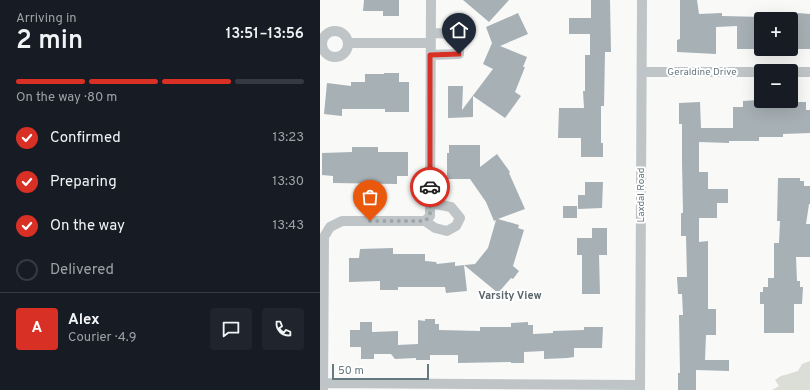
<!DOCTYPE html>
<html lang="en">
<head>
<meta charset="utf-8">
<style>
  body { margin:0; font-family:Overpass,sans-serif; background:#20242c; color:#f1f3f6; height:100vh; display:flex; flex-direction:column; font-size:15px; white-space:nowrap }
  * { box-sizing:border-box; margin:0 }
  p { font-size:13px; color:#9ea1a6 }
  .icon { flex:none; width:22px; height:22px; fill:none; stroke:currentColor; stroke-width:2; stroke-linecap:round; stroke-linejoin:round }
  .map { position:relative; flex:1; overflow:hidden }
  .details { display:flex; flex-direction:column; background:#171b24; width:320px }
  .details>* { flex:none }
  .fabs { position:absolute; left:434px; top:12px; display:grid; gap:8px }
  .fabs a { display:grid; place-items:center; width:44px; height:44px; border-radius:4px; background:#171b24; box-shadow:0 4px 16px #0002; font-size:20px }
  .scale { position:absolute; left:12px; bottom:10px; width:97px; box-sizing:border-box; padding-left:4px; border:2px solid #677980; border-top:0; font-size:11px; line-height:14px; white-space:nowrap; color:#677980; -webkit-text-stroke:3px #fff; paint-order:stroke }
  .pin { position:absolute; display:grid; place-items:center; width:34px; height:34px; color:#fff; margin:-41px -17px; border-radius:50% 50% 50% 0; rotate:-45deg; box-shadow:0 0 4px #0007 }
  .pin .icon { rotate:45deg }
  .courier { position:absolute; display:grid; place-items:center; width:40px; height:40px; margin:-20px; border:3px solid #d93025; border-radius:50%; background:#fff; color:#222; box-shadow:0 1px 5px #0007 }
  .summary em { font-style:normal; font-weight:600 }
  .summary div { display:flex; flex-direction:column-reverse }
  .summary { display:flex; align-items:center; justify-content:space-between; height:68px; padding:0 16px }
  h1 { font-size:26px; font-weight:600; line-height:30px }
  .bar { display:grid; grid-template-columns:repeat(4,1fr); gap:6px 4px; align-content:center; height:48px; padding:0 16px }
  .bar i { height:5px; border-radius:3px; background:#363941 }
  .bar .on { background:#d93025 }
  .bar p { grid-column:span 4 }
  .line { display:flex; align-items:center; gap:10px; padding:0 16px; border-top:1px solid #363941 }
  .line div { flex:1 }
  .round { display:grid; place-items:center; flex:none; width:42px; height:42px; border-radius:4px; background:#20242c }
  ol { padding:0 16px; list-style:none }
  li { display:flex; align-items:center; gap:12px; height:44px }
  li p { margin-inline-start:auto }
  li .icon { padding:4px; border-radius:50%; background:#d93025; color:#fff; stroke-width:4 }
  li:last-child { color:#9ea1a6 }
  li i { width:22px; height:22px; border:2px solid #363941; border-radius:50% }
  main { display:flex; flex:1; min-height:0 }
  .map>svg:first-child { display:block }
  .green { fill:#dbded7 }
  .building { fill:#a7b0b4 }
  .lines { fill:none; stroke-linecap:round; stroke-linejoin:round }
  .minor { stroke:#bfc5c7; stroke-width:10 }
  .done { stroke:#9aa6aa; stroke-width:4; stroke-dasharray:0 7.2 }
  .route { stroke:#d93025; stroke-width:5 }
  .labels { text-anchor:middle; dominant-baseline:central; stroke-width:4; stroke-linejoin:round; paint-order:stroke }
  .street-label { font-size:10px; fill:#677980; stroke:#fff }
  .neighbourhood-label { font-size:11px; font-weight:bold; fill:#59666b; stroke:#fff }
</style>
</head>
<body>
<main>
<section class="details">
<div class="summary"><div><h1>2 min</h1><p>Arriving in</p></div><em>13:51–13:56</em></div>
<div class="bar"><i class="on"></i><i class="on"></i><i class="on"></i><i></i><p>On the way · 80 m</p></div>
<ol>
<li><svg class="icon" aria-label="check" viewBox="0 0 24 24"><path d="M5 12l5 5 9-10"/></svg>Confirmed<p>13:23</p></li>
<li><svg class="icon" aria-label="check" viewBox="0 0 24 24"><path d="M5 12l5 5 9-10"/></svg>Preparing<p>13:30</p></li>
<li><svg class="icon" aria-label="check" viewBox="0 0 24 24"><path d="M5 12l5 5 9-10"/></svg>On the way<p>13:43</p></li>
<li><i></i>Delivered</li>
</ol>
<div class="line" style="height:72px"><b class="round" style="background:#d93025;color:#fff">A</b><div><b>Alex</b><p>Courier · 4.9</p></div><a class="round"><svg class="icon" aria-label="chat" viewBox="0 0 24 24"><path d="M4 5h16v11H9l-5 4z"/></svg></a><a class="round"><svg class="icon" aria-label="phone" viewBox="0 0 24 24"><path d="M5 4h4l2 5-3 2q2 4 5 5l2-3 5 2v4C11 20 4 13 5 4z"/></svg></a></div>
</section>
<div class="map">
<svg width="490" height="390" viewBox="0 0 490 390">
  <rect width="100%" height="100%" fill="#f9f9f8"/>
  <!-- green -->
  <path class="green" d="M 490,361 L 490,390 L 452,390 L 459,386 L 455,380 L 461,376 L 478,371 L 482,364 Z"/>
  <!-- building -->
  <path class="building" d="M 44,0 L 79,0 L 79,16 L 63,16 L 63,11 L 43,11 Z
    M 143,0 L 189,0 L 169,22 Z
    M 271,0 L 290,0 L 291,52 L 285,52 L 284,106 L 281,106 L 281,143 L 283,143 L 283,157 L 261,157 L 261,138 L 238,138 L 239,108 L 264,108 L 263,91 L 265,91 L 265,55 L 270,55 L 270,34 L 249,34 L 249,18 L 271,18 Z
    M 360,0 L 377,0 L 379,14 L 402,13 L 402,16 L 446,17 L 446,19 L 441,19 L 441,49 L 417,49 L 417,26 L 396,27 L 396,54 L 357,52 L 357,40 L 360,39 Z
    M 198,13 L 208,34 L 180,46 L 207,57 L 203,67 L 205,67 L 195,92 L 201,96 L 185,118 L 153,96 L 153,117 L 128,118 L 128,86 L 143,86 L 142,110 L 173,69 L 163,64 L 172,43 L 166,27 Z
    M 478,13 L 490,14 L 490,49 L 471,49 L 471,17 L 478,17 Z
    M 64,73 L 79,73 L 79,82 L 89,82 L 89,112 L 65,112 L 65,109 L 22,109 L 22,116 L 4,114 L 7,83 L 31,86 L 31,82 L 45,82 L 45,74 L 64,74 Z
    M 439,100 L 439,102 L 486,102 L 486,110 L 490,110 L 490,133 L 463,134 L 463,137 L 439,137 L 439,141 L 409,141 L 409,143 L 379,142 L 379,172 L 388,172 L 388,189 L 408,189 L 408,203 L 397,203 L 397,218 L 379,218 L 379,242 L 388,241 L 388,309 L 396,309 L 396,335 L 386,335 L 385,360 L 409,360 L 409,371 L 376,370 L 376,390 L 358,390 L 358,373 L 360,373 L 359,315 L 363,315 L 362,294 L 358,294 L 357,277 L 367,277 L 366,236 L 361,236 L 361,213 L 363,213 L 362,162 L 362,124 L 359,124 L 359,103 L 380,102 L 381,128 L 413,128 L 413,107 L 423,107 L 423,101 Z
    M 129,145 L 160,145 L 160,167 L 177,154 L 190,172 L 189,173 L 205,209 L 178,219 L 199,225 L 198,228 L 204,230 L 193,266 L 199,271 L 193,279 L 191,278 L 178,293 L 144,265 L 147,291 L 126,293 L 125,287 L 78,287 L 78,290 L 60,290 L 60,281 L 29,282 L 29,258 L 39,258 L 40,249 L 73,248 L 73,254 L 105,254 L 105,261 L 116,262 L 117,264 L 135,262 L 135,266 L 155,264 L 168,248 L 176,220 L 174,221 L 166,202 L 150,179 L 127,179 L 127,153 L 129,153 Z
    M 32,147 L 58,147 L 58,152 L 88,152 L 88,176 L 77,176 L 77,184 L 13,183 L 13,176 L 2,175 L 2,153 L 32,152 Z
    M 458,178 L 480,178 L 480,181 L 484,181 L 484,186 L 490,186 L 490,204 L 489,204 L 486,224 L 490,224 L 490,257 L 476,257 L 477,281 L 480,281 L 480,287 L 483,287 L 482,304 L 474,304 L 474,333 L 444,333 L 444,304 L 440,304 L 440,292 L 443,292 L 443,287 L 448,287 L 448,278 L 454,278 L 454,243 L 459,243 L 460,221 L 457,221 Z
    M 265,182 L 283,182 L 282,208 L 258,209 L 258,195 L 265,195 Z
    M 243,206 L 257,206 L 257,218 L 243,218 Z
    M 272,228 L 287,228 L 287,255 L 279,255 L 280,294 L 262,294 L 262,255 L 257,255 L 257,238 L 272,238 Z
    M 105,319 L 115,319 L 115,324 L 119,324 L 119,330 L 160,331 L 160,327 L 191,327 L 191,323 L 208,322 L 208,325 L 213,325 L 213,334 L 233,333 L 233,331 L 264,330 L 264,327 L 283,327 L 282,348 L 254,348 L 254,357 L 247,358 L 224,359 L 224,351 L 204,352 L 204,363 L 191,363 L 191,362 L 138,363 L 138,355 L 110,355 L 110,360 L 96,360 L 96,358 L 75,359 L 71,354 L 54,354 L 54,359 L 41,359 L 41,347 L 30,347 L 30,330 L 40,330 L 40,322 L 52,322 L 52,332 L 78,331 L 78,345 L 98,344 L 98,320 L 105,321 Z"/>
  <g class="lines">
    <!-- minor -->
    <path class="minor" d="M2 44a13 13 0 1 1 26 0a13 13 0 1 1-26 0Z
      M 28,43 L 110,43
      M 111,55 L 139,54 L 139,34 L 111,33
      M 322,72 L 441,72
      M 471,72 L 490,72
      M 105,221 L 115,228 L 127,231 L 136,226 L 140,218 L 131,207 L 110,203
      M 0,383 L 320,385
      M 3,390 L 4,237 L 10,227 L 22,221 L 105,221 L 110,216 L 111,0
      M 320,390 L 322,0"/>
  </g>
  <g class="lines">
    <!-- done -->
    <path class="done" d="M 50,221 L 105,221 L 110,216 L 110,187"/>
    <!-- route -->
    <path class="route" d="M 110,187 L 110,55 L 139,54"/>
  </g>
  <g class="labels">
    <!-- street labels -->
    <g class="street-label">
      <text x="382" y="72">Geraldine Drive</text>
      <text transform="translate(321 195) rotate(-90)">Laxdal Road</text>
    </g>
    <!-- neighbourhood labels -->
    <g class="neighbourhood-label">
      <text x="190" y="296">Varsity View</text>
    </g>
  </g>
</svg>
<div class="fabs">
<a>+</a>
<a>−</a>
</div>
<div class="scale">50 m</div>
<div class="pin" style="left:50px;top:221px;background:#ea580c"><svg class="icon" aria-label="bag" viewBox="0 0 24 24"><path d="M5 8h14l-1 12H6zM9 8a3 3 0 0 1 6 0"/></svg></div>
<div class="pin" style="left:139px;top:54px;background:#1f2937"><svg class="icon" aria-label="home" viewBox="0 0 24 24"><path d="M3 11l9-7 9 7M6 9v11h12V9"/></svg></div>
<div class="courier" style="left:110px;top:187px"><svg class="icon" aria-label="car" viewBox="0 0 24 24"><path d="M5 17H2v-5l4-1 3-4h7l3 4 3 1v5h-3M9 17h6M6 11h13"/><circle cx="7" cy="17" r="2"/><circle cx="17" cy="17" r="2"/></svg></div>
</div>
</main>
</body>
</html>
